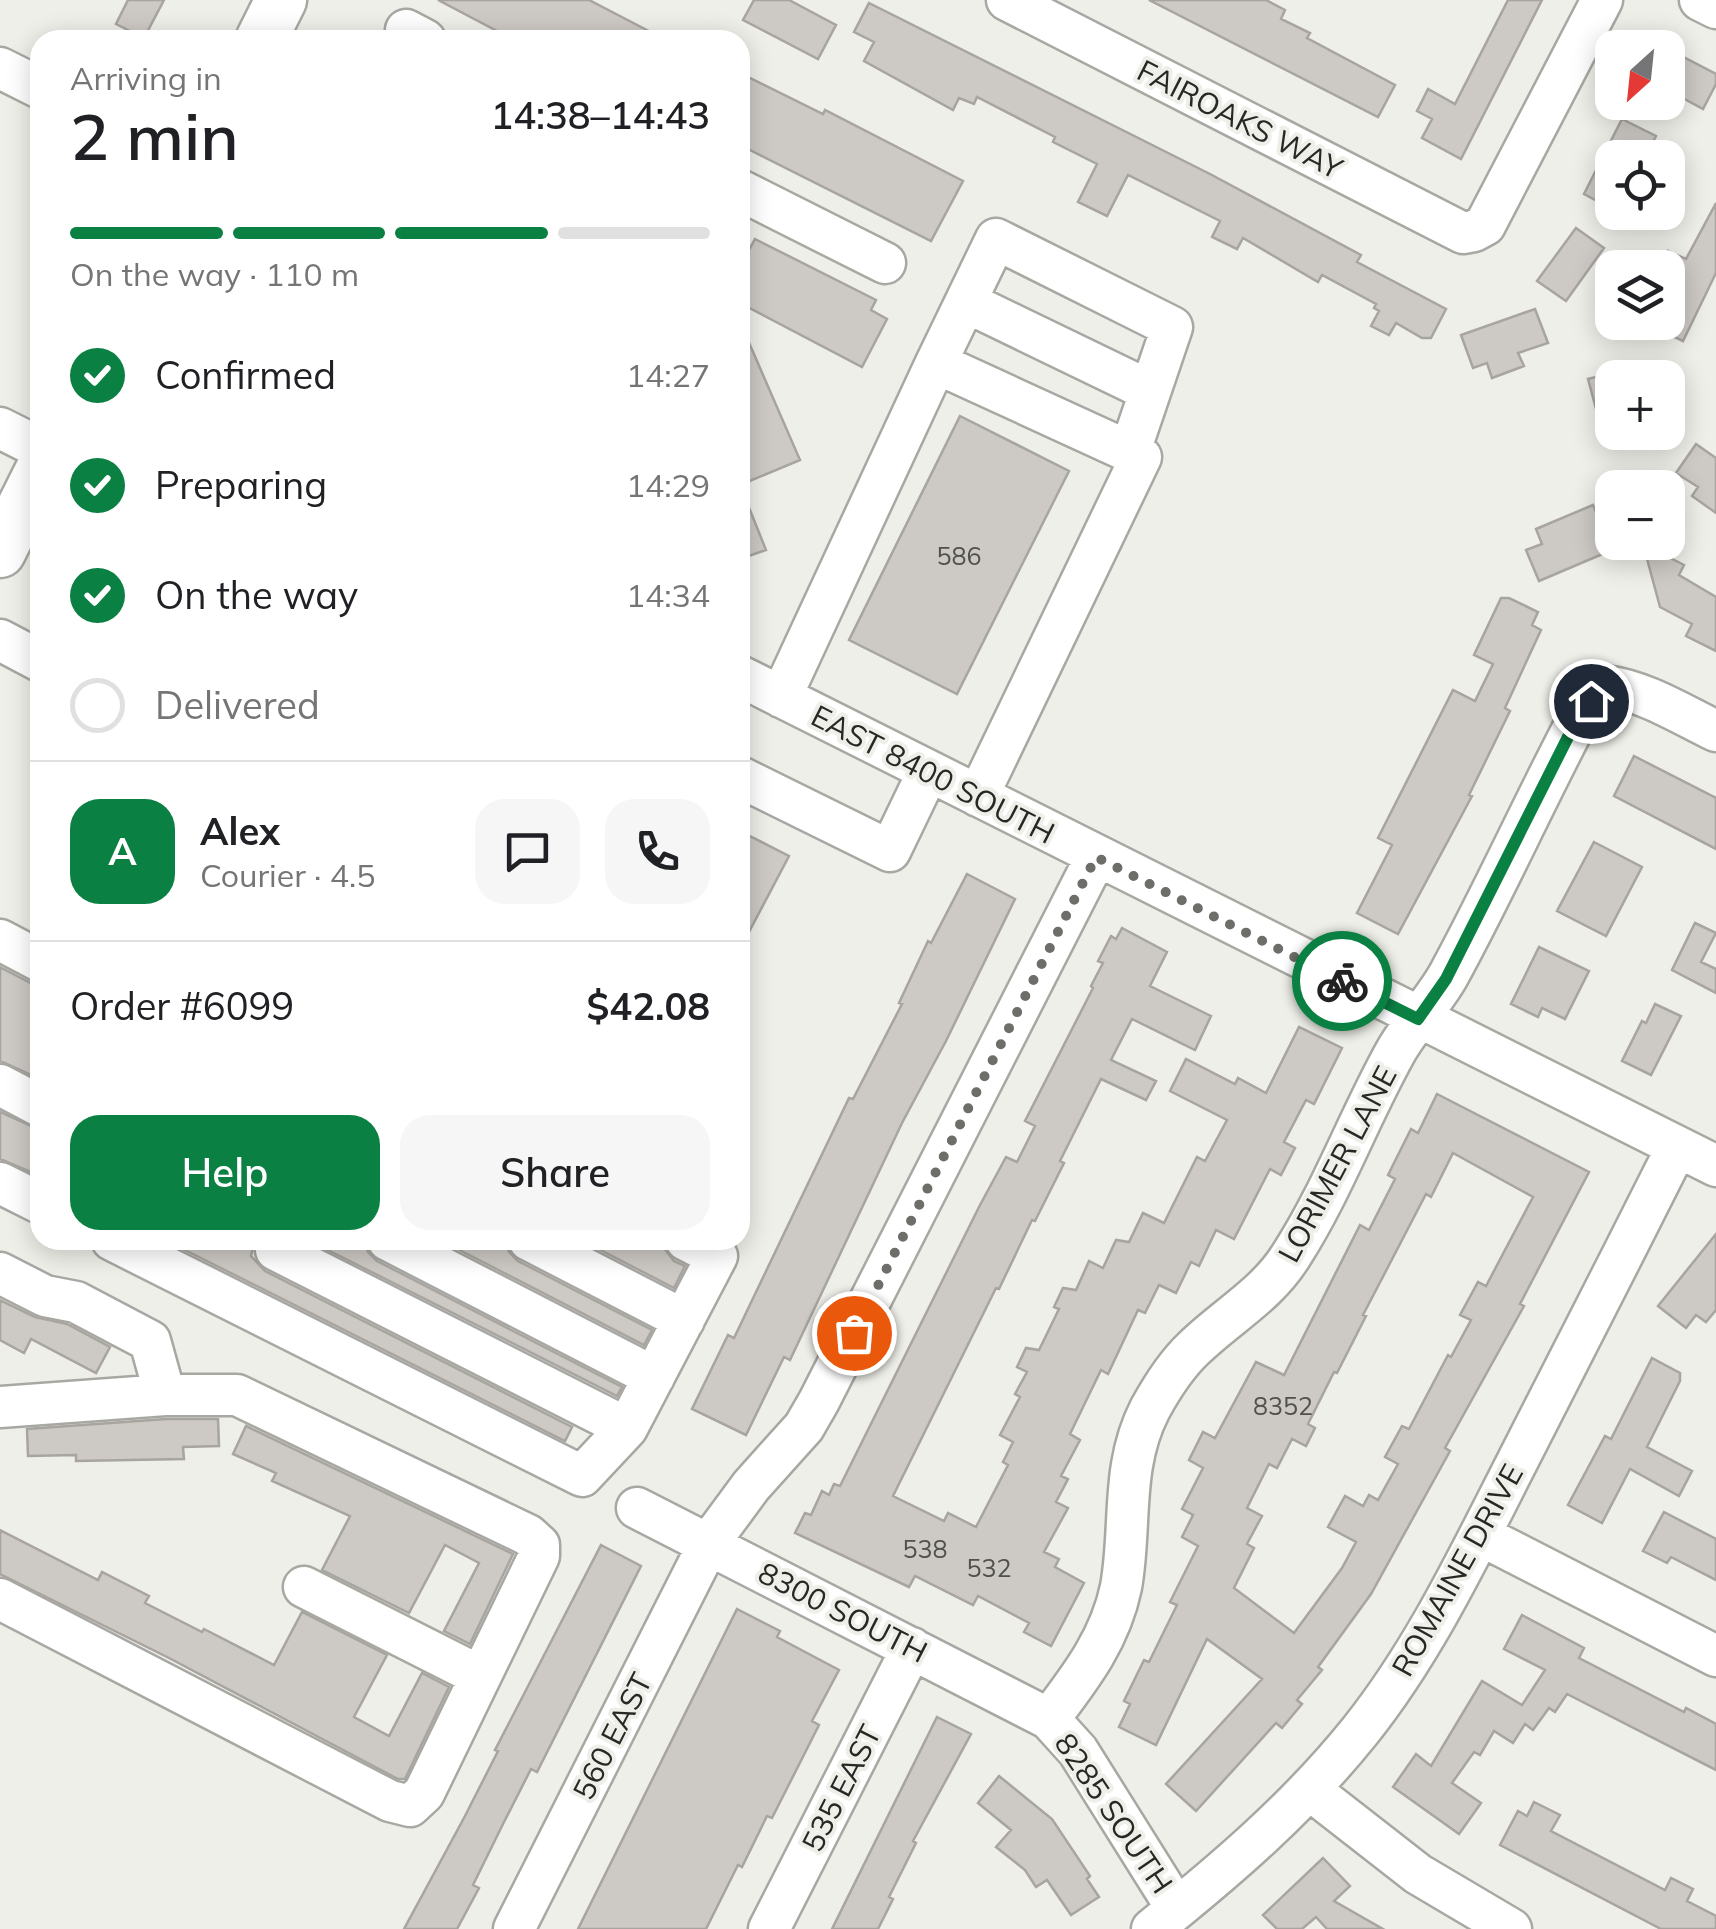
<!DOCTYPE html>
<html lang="en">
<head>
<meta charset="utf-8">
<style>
  body { margin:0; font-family:Mulish,sans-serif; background:#f6f6f6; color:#202124; height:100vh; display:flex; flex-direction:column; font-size:38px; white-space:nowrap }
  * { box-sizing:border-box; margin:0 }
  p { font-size:32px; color:#757577 }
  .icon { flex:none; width:55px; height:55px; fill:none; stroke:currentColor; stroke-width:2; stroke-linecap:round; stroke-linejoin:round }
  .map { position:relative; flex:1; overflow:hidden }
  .drawer { position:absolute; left:30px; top:30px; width:720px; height:1220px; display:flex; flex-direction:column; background:#fff; border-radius:30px; box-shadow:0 5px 25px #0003 }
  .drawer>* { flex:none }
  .needle { width:65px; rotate:207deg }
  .fabs { position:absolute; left:1595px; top:30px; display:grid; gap:20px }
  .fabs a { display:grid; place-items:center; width:90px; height:90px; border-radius:20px; background:#fff; box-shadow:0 5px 25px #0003; font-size:50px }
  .pin { position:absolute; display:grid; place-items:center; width:85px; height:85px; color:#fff; margin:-42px; border:5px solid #fff; border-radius:50%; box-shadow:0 2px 10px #0007 }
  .courier { position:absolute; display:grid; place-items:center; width:100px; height:100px; margin:-50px; border:8px solid #0b8043; border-radius:50%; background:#fff; color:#222; box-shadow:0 2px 12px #0007 }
  .headline em { font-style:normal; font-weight:600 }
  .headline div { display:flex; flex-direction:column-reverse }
  .headline { display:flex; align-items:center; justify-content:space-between; height:170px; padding:0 40px }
  h1 { font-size:65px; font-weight:600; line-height:75px }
  .bar { display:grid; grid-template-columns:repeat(4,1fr); gap:15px 10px; align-content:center; height:120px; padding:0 40px }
  .bar i { height:12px; border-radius:8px; background:#e0e0e0 }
  .bar .selected { background:#0b8043 }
  .bar p { grid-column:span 4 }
  .line { display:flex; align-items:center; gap:25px; padding:0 40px; border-top:2px solid #e0e0e0 }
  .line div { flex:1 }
  .round { display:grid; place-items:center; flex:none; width:105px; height:105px; border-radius:30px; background:#f6f6f6 }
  ol { padding:0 40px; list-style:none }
  li { display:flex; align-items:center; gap:30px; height:110px }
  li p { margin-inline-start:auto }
  li .icon { padding:10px; border-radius:50%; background:#0b8043; color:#fff; stroke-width:4 }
  li:last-child { color:#757577 }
  li i { width:55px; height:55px; border:5px solid #e0e0e0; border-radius:50% }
  .primary-button { display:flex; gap:20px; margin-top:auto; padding:20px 40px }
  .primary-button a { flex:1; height:115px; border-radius:30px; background:#0b8043; color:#fff; font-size:40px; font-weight:600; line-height:115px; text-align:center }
  .primary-button a+a { background:#f6f6f6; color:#202124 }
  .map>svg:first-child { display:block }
  .building { fill:#cdc9c5; stroke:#a8a4a0; stroke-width:2.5; fill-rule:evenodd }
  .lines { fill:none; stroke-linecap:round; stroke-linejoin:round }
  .minor-casing { stroke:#a8a8a3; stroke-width:45 }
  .major-casing { stroke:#a8a8a3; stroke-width:55 }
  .minor { stroke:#fff; stroke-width:40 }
  .major { stroke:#fff; stroke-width:50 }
  .done { stroke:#6d6d6a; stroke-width:10; stroke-dasharray:0 18 }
  .route { stroke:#0b8043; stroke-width:12 }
  .labels { text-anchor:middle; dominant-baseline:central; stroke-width:8; stroke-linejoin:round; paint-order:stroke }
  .number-label { font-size:25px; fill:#50504d }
  .street-label { font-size:30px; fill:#272725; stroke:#efefe9 }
</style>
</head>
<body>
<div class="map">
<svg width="1716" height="1929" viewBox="0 0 1716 1929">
  <rect width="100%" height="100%" fill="#efefe9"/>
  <!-- building -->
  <path class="building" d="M 128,0 L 164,0 L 144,38 L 116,24 Z
    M 438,0 L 589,0 L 666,40 L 514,40 Z
    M 754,0 L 789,0 L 836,25 L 818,59 L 743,20 Z
    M 1149,0 L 1266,0 L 1285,10 L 1281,19 L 1310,33 L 1307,38 L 1395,85 L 1378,117 Z
    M 1508,0 L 1542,0 L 1461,159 L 1422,138 L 1432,119 L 1417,111 L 1428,89 L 1455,104 Z
    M 869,3 L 1210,174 L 1361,255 L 1357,262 L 1446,309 L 1431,338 L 1422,338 L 1396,323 L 1389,335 L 1371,326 L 1379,311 L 1374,308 L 1376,304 L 1322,275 L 1318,282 L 1243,238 L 1237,249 L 1212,237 L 1220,221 L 1128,175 L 1107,216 L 1078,202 L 1097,164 L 1053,142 L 1055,137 L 977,97 L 974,104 L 959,98 L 953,110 L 864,61 L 874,42 L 854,32 Z
    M 1668,49 L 1716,74 L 1716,84 L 1703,109 L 1668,90 Z
    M 740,73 L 823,114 L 825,110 L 963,181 L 931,241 L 740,145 Z
    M 1622,119 L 1656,136 L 1645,158 L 1612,158 L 1612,209 L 1584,194 Z
    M 1716,203 L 1716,273 L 1683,341 L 1668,334 L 1668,251 L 1686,259 Z
    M 1576,228 L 1604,248 L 1566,301 L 1537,281 Z
    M 755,239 L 876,300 L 871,310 L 887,319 L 862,367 L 740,303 L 740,267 Z
    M 1535,309 L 1548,343 L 1518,353 L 1524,366 L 1492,378 L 1487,363 L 1473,368 L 1461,335 Z
    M 740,322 L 800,460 L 740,485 L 766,550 L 740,559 Z
    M 1612,373 L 1612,445 L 1606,446 L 1588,379 Z
    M 960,416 L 1069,471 L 957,694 L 849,640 Z
    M 1696,444 L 1716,458 L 1716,513 L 1692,496 L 1698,487 L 1676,473 Z
    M 1593,505 L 1612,550 L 1539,581 L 1526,550 L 1542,544 L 1536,529 Z
    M 1643,544 L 1684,565 L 1679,575 L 1716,597 L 1716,651 L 1686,636 L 1692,624 L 1660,607 Z
    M 1501,598 L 1509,598 L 1538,612 L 1532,625 L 1541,630 L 1505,708 L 1510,711 L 1469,795 L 1472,796 L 1398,934 L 1357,913 L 1392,845 L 1378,838 L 1453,690 L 1475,701 L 1493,664 L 1474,655 Z
    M 1634,756 L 1716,798 L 1716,849 L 1614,796 Z
    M 740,831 L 789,856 L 740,949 Z
    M 1594,842 L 1642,867 L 1606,936 L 1557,911 Z
    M 967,874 L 1015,899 L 946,1041 L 902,1123 L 790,1360 L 784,1357 L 746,1435 L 692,1409 L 728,1335 L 734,1338 L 849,1098 L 853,1099 L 902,1004 L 899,1003 L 928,941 L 931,943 Z
    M 1695,923 L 1716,933 L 1701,962 L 1716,969 L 1716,993 L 1672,970 Z
    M 1122,928 L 1167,952 L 1150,986 L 1211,1016 L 1195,1050 L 1132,1019 L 1111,1060 L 1156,1081 L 1146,1100 L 1101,1079 L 1060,1161 L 1064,1163 L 1035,1221 L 1032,1220 L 999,1289 L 996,1288 L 893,1496 L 944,1521 L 948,1513 L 976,1527 L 1008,1465 L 1003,1462 L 1013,1442 L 1000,1435 L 1020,1397 L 1015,1394 L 1027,1372 L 1017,1367 L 1026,1348 L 1039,1350 L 1059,1309 L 1054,1307 L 1063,1288 L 1076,1290 L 1089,1261 L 1103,1268 L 1116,1240 L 1129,1242 L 1143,1213 L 1164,1223 L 1197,1157 L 1205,1161 L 1227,1120 L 1170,1091 L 1186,1059 L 1235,1084 L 1238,1078 L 1266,1093 L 1299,1027 L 1342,1048 L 1314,1104 L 1306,1100 L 1284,1142 L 1295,1148 L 1281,1175 L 1270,1169 L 1234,1239 L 1216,1230 L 1199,1266 L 1191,1262 L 1176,1293 L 1159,1285 L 1145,1313 L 1138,1310 L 1108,1374 L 1101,1370 L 1070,1434 L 1080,1440 L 1061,1476 L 1068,1479 L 1056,1502 L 1068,1508 L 1044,1552 L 1059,1559 L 1055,1567 L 1084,1583 L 1051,1646 L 1024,1632 L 1029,1623 L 978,1596 L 973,1605 L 915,1576 L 909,1587 L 795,1533 L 805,1513 L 811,1515 L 822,1491 L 829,1495 L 834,1484 L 840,1486 L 980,1205 L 1006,1157 L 1017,1162 L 1035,1126 L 1025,1121 L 1093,988 L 1091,986 L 1103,963 L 1098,961 L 1111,936 L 1116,939 Z
    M 1539,947 L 1589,971 L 1565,1019 L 1542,1008 L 1538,1017 L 1511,1004 Z
    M 0,967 L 40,988 L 40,1079 L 0,1061 Z
    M 1655,1004 L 1681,1016 L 1651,1075 L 1622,1061 L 1642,1021 L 1646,1023 Z
    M 1437,1094 L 1589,1172 L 1520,1304 L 1524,1306 L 1445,1448 L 1450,1451 L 1371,1594 L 1318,1667 L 1322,1670 L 1297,1700 L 1302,1704 L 1282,1728 L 1276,1723 L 1196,1811 L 1166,1784 L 1262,1679 L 1207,1639 L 1156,1745 L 1119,1727 L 1130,1704 L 1124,1701 L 1144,1660 L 1149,1662 L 1177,1605 L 1170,1602 L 1198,1546 L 1182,1537 L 1193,1515 L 1182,1509 L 1203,1468 L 1189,1460 L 1203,1432 L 1215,1438 L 1256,1362 L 1284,1375 L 1360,1225 L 1369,1230 L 1395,1179 L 1388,1175 L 1411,1129 L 1418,1133 ZM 1453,1153 L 1533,1197 L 1486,1286 L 1478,1282 L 1460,1315 L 1471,1320 L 1451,1357 L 1448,1355 L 1409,1429 L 1402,1426 L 1385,1457 L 1398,1464 L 1378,1500 L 1369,1495 L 1363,1506 L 1345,1496 L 1328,1527 L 1356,1542 L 1342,1568 L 1294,1633 L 1234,1588 L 1254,1548 L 1247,1544 L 1262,1516 L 1247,1508 L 1269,1464 L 1277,1468 L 1292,1439 L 1306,1446 L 1315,1428 L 1308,1424 L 1334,1372 L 1337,1373 L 1366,1316 L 1363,1315 L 1426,1194 L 1431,1197 Z
    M 0,1112 L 40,1130 L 40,1176 L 0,1159 Z
    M 1716,1234 L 1716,1310 L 1706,1322 L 1696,1315 L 1686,1328 L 1658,1306 Z
    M 165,1240 L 255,1240 L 251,1256 L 265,1271 L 572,1427 L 565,1441 Z
    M 318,1240 L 364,1240 L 368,1252 L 377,1261 L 622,1387 L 617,1396 L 316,1244 Z
    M 440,1240 L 505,1240 L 509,1252 L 518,1261 L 652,1330 L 644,1345 Z
    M 581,1240 L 648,1240 L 664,1248 L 674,1261 L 685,1266 L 674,1288 Z
    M 0,1300 L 35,1317 L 67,1324 L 110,1347 L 96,1373 L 31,1339 L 24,1353 L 0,1340 Z
    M 1652,1358 L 1680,1373 L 1680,1381 L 1647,1447 L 1692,1471 L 1679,1496 L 1630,1469 L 1602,1523 L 1568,1505 L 1605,1436 L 1611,1439 Z
    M 166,1419 L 218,1419 L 219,1446 L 183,1447 L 184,1459 L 76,1461 L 76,1455 L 28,1456 L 27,1429 Z
    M 246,1426 L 513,1554 L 470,1644 L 444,1631 L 479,1563 L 445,1545 L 409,1613 L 322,1570 L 350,1516 L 272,1481 L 276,1473 L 233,1454 Z
    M 1664,1512 L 1716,1539 L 1716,1580 L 1671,1557 L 1667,1563 L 1643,1551 Z
    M 0,1530 L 98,1580 L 102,1572 L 149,1596 L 145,1603 L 202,1632 L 204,1629 L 274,1665 L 302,1612 L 387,1655 L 354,1717 L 389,1736 L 422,1673 L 449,1687 L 405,1779 L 398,1779 L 169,1658 L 0,1574 Z
    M 601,1545 L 641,1566 L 537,1772 L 531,1769 L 504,1822 L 473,1885 L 479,1888 L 457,1929 L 404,1929 L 465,1816 L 498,1751 L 495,1750 Z
    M 737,1609 L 780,1631 L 777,1637 L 839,1670 L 812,1721 L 819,1725 L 772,1818 L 767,1816 L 742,1867 L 738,1865 L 706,1929 L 578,1929 Z
    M 1522,1615 L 1584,1648 L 1579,1658 L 1684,1712 L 1686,1708 L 1716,1724 L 1716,1770 L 1567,1694 L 1555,1712 L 1549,1708 L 1533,1730 L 1525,1724 L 1513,1743 L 1494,1731 L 1480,1755 L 1474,1752 L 1452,1783 L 1481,1803 L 1459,1834 L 1393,1787 L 1416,1754 L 1431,1766 L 1482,1681 L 1522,1705 L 1545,1670 L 1504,1649 Z
    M 937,1717 L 971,1734 L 913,1841 L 916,1843 L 889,1897 L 893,1899 L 878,1929 L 832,1929 Z
    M 999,1776 L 1052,1819 L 1090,1876 L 1087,1879 L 1099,1897 L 1071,1915 L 1047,1880 L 1036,1887 L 1025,1870 L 996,1847 L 1011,1830 L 978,1803 Z
    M 1534,1802 L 1560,1815 L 1551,1831 L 1665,1890 L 1671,1878 L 1693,1889 L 1687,1901 L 1716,1916 L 1716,1929 L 1661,1929 L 1500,1845 L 1518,1811 L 1527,1816 Z
    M 1323,1858 L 1350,1886 L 1334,1901 L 1383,1929 L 1327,1929 L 1316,1917 L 1302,1929 L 1277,1929 L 1263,1915 Z"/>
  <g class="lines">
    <defs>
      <path id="minor" d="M 1007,0 L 1463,233 L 1474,231 L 1485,225 L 1602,0
        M 1700,0 L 1716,8
        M 406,30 L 425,40
        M 0,68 L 40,88
        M 740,190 L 885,263
        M 966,302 L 1150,391
        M 936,363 L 996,239 L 1172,327 L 1130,451
        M 0,428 L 40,448
        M 0,640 L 40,661
        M 740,676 L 1716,1166
        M 781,697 L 936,363 L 1141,457 L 978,796
        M 740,777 L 890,851 L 928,772
        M 0,940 L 40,961
        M 0,1085 L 40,1106
        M 0,1183 L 40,1203
        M 112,1240 L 582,1476 L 627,1428 L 717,1256 L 686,1240
        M 388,1240 L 654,1377
        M 529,1240 L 684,1320
        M 276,1250 L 627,1428
        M 0,1273 L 45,1296 L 76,1302 L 150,1341 L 165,1395
        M 0,1407 L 165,1395 L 237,1395 L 528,1535 L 539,1545 L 539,1556 L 424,1793 L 410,1806 L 390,1801 L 0,1599
        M 637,1508 L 1049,1719 L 1078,1751 L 1177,1909
        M 1480,1535 L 1716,1656
        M 304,1587 L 480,1676
        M 1049,1719 C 1080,1678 1110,1640 1121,1587 C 1132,1527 1120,1467 1150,1409 C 1162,1387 1176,1365 1194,1348 C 1228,1315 1267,1295 1292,1254 C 1333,1190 1359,1117 1396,1051 C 1411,1025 1433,1002 1448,976 C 1494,892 1533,804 1578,719 L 1606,686 C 1645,691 1681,714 1716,731
        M 1309,1789 L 1418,1874 L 1511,1929
        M 514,1929 L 709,1543 L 751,1486 L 804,1427 L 819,1401 L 1096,857
        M 769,1929 L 912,1648
        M 1152,1929 C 1227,1869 1299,1807 1360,1731 C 1424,1651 1469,1556 1516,1464 C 1570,1358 1624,1253 1677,1147"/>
      <path id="major" d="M 261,40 L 281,0
        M 0,552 L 40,472"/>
    </defs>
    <!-- minor casing -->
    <use href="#minor" class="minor-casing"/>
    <!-- major casing -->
    <use href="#major" class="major-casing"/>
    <!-- minor -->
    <use href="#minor" class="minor"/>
    <!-- major -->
    <use href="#major" class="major"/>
  </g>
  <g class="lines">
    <!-- done -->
    <path class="done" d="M 854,1333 L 1096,857 L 1342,981"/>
    <!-- route -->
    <path class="route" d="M 1342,981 L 1418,1019 L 1446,979 L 1568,737 L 1591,701"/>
  </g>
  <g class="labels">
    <!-- number labels -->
    <g class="number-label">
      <text x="959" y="555">586</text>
      <text x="1283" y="1405">8352</text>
      <text x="925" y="1548">538</text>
      <text x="989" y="1567">532</text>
    </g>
    <!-- street labels -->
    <g class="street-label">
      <text transform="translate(1240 119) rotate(27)">FAIROAKS WAY</text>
      <text transform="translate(933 774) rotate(27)">EAST 8400 SOUTH</text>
      <text transform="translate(1337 1164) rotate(-62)">LORIMER LANE</text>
      <text transform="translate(1457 1570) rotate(-61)">ROMAINE DRIVE</text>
      <text transform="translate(843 1612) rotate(27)">8300 SOUTH</text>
      <text transform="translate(612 1736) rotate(-63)">560 EAST</text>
      <text transform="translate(841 1788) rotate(-63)">535 EAST</text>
      <text transform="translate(1114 1813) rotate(56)">8285 SOUTH</text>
    </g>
  </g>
</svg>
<div class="fabs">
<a><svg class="needle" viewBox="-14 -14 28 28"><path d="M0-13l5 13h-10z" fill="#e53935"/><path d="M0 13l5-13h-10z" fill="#757577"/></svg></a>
<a><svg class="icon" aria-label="locate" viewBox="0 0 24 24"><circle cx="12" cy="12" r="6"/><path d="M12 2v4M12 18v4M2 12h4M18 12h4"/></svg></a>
<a><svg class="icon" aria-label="layers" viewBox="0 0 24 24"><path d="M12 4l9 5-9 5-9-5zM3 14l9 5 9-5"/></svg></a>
<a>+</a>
<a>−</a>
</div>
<div class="pin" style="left:854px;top:1333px;background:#ea580c"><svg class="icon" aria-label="bag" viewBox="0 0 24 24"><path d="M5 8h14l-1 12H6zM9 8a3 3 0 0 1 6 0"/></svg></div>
<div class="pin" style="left:1591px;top:701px;background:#1f2937"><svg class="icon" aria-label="home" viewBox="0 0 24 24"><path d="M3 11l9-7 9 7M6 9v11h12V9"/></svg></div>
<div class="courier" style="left:1342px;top:981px"><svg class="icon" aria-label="bike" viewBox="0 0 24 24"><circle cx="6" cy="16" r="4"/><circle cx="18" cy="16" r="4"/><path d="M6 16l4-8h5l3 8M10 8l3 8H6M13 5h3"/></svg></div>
<section class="drawer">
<div class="headline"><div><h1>2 min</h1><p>Arriving in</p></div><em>14:38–14:43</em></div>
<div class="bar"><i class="selected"></i><i class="selected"></i><i class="selected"></i><i></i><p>On the way · 110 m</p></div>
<ol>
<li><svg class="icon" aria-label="check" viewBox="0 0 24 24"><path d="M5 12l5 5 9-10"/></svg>Confirmed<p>14:27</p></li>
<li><svg class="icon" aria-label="check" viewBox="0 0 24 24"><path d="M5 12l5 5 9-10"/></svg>Preparing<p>14:29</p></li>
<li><svg class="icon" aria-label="check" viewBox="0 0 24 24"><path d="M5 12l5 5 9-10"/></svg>On the way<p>14:34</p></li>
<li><i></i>Delivered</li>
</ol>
<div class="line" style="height:180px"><b class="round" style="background:#0b8043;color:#fff">A</b><div><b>Alex</b><p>Courier · 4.5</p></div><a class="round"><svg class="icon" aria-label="chat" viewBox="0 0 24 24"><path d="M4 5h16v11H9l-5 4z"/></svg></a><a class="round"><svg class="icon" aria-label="phone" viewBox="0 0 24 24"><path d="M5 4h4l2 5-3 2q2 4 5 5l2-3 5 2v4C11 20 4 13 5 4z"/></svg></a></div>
<div class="line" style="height:130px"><div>Order #6099</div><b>$42.08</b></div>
<div class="primary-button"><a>Help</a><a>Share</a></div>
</section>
</div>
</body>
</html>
